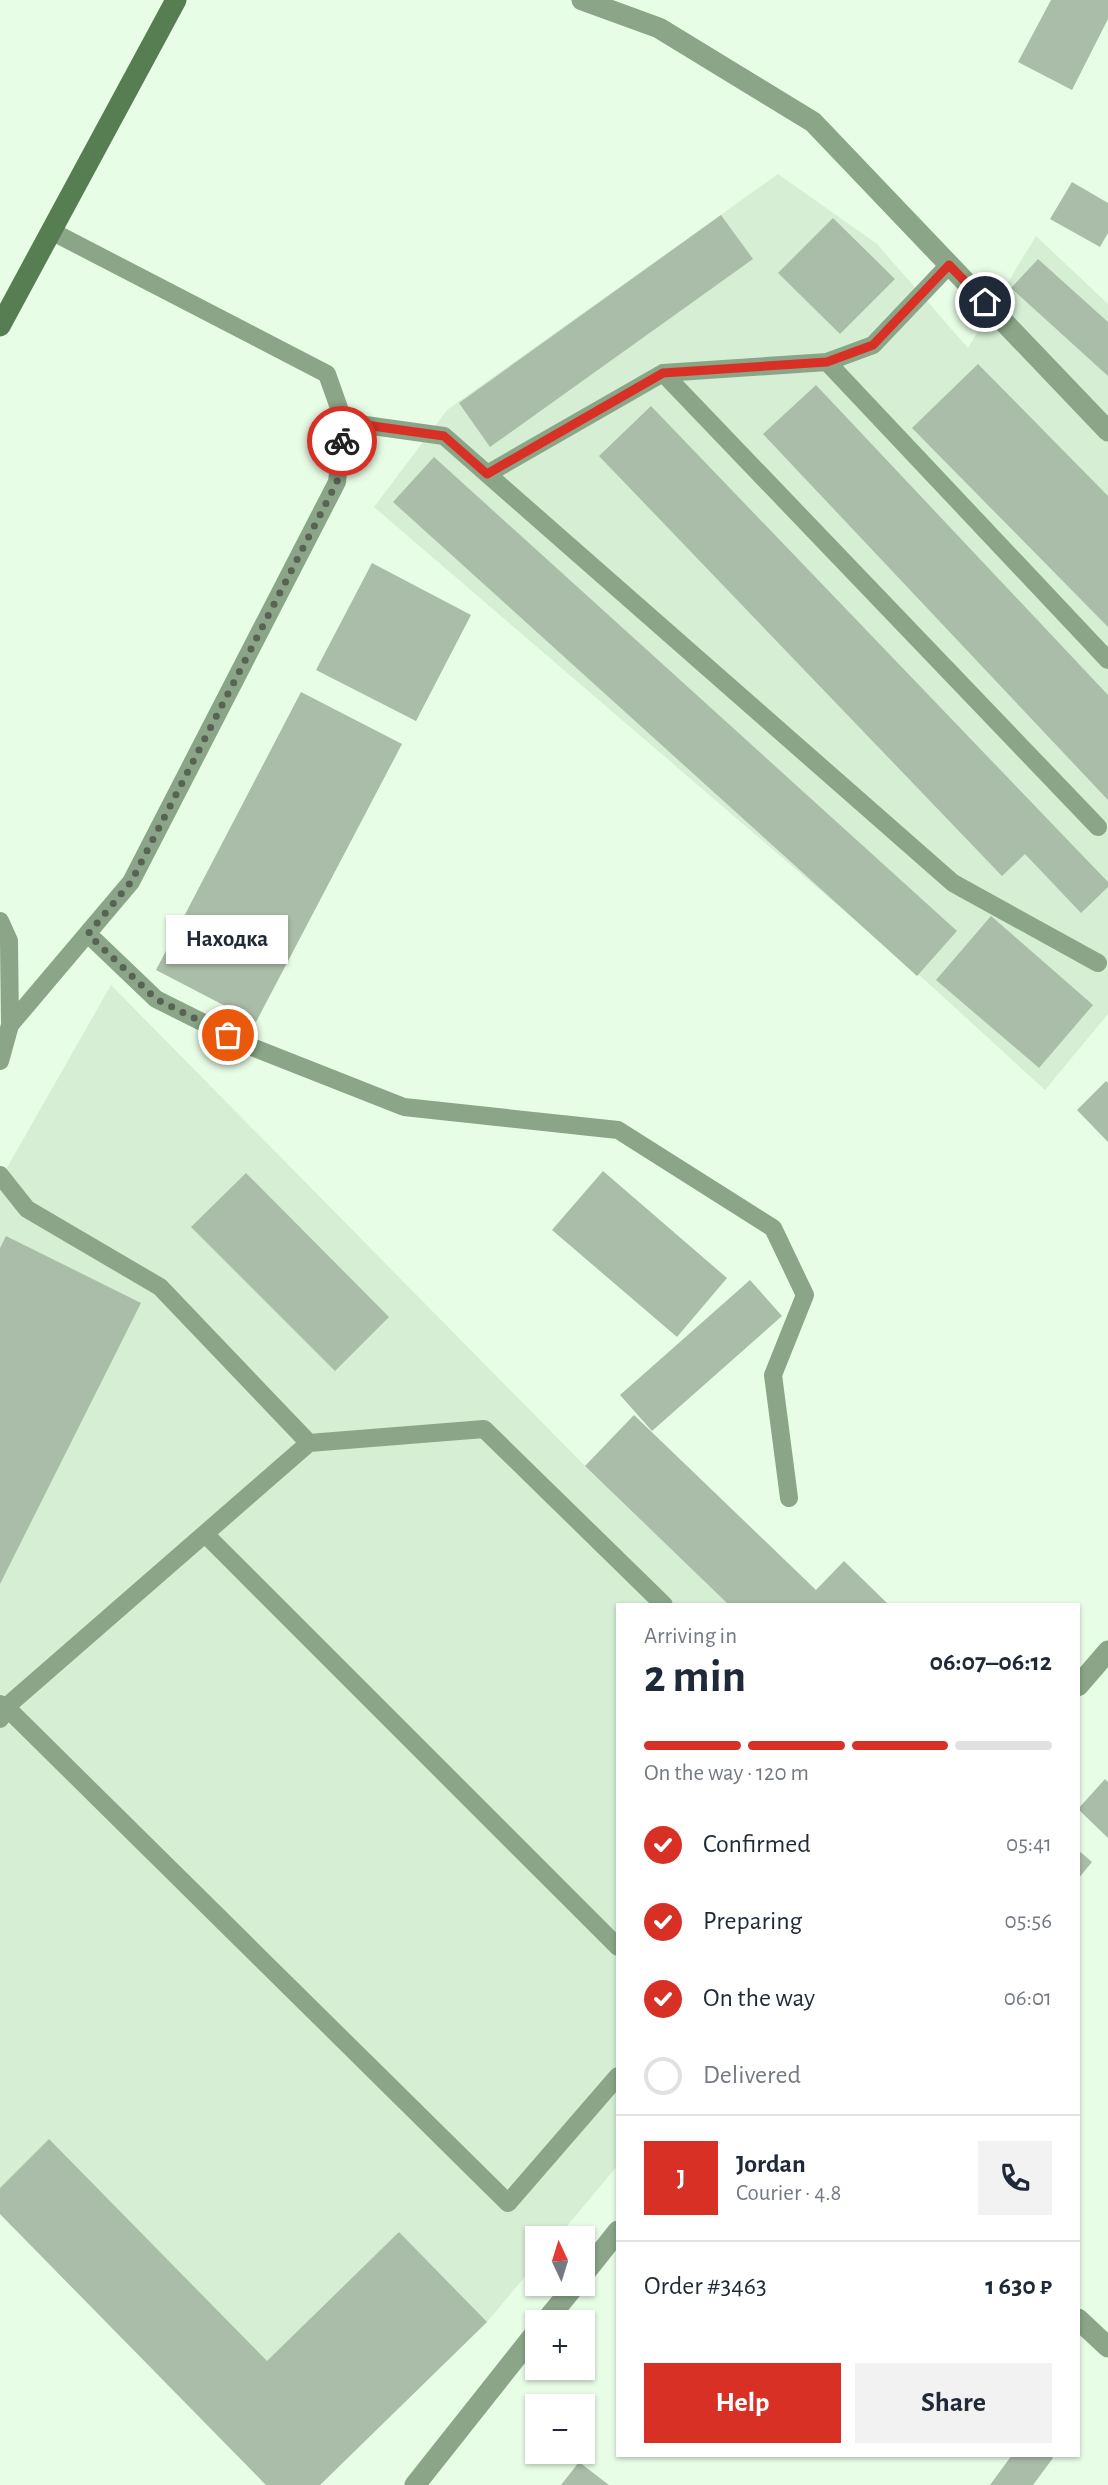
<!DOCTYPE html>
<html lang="en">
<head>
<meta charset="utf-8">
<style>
  body { margin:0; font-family:"Alegreya Sans",sans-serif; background:#f2f2f3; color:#1f2937; height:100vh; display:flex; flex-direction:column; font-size:26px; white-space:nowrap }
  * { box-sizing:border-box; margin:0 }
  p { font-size:23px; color:#747a83 }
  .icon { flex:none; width:38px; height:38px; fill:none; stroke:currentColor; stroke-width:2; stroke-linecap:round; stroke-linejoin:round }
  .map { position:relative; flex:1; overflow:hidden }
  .panel { position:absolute; left:616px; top:1603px; width:464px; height:854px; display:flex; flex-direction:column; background:#fff; border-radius:0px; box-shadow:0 2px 5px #0004 }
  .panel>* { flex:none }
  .needle { width:46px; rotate:356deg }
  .buttons { position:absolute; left:525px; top:2226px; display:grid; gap:14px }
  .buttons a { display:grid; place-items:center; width:70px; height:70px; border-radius:0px; background:#fff; box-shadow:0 2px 5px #0004; font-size:35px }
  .pin { position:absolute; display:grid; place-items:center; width:60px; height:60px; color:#fff; margin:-30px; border:4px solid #fff; border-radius:50%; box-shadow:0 2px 7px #0007 }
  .courier { position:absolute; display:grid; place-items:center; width:70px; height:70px; margin:-35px; border:5px solid #d93025; border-radius:50%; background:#fff; color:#222; box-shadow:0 2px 9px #0007 }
  .bubble { position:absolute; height:49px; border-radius:0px; background:#fff; box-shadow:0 2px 5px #0004; font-size:23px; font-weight:700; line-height:49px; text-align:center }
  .overview em { font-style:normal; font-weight:700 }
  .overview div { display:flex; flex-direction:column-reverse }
  .overview { display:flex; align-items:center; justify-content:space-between; height:119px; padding:0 28px }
  h1 { font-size:46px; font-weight:700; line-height:52px }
  .bar { display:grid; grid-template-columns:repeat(4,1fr); gap:10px 7px; align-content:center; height:84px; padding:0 28px }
  .bar i { height:9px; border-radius:5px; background:#e0e1e3 }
  .bar .current { background:#d93025 }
  .bar p { grid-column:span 4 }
  .line { display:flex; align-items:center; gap:18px; padding:0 28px; border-top:2px solid #e0e1e3 }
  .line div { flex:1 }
  .round { display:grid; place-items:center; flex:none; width:74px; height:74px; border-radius:0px; background:#f2f2f3 }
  ol { padding:0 28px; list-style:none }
  li { display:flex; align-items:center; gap:21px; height:77px }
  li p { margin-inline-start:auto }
  li .icon { padding:7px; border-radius:50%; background:#d93025; color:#fff; stroke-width:4 }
  li:last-child { color:#747a83 }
  li i { width:38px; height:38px; border:4px solid #e0e1e3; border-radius:50% }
  .cta { display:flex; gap:14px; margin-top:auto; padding:14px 28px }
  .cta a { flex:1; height:80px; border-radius:0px; background:#d93025; color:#fff; font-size:28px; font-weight:700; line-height:80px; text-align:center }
  .cta a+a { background:#f2f2f3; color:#1f2937 }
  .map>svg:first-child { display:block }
  .built { fill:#d6eed3 }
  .building { fill:#aabda8 }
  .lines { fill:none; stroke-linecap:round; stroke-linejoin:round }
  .lane { stroke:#8aa587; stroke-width:18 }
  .street { stroke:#8aa587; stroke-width:21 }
  .secondary { stroke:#567e52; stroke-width:21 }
  .done { stroke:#586356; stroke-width:7; stroke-dasharray:0 12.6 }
  .route { stroke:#d93025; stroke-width:9 }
</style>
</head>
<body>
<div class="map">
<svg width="1108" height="2485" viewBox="0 0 1108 2485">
  <rect width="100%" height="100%" fill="#e8fde6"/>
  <!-- built -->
  <path class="built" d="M 778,174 L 877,244 L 968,348 L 1036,236 L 1108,304 L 1108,1014 L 1045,1090 L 927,982 L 374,507 L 447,410 Z
    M 111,985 L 585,1466 L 729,1605 L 618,1605 L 618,2165 L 557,2238 L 537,2238 L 537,2262 L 487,2322 L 320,2485 L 266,2485 L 0,2214 L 0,1180 Z"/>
  <!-- building -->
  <path class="building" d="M 1051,0 L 1108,0 L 1108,19 L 1072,90 L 1018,62 Z
    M 1072,182 L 1108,203 L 1108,233 L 1100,247 L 1050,219 Z
    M 721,215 L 753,259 L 490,447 L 459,403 Z
    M 833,218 L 895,279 L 840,334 L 778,273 Z
    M 1038,259 L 1108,322 L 1108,376 L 1011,288 Z
    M 978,364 L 1108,496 L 1108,627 L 912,428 Z
    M 816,385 L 1108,695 L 1108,800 L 763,434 Z
    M 651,406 L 1108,882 L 1108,887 L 1081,913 L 1025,854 L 1002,876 L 599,456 Z
    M 434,457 L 957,931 L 917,976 L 393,502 Z
    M 372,563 L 471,615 L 416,721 L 316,670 Z
    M 301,692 L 402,744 L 256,1022 L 156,970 Z
    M 991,916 L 1093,1005 L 1039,1068 L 936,980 Z
    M 1106,1081 L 1108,1083 L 1108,1142 L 1077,1110 Z
    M 603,1171 L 727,1278 L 677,1337 L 552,1230 Z
    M 246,1173 L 389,1317 L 335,1371 L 191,1227 Z
    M 6,1236 L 141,1303 L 0,1584 L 0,1248 Z
    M 750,1280 L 782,1316 L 652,1431 L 620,1395 Z
    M 634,1415 L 816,1590 L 844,1561 L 889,1605 L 729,1605 L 585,1466 Z
    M 1105,1779 L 1108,1782 L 1108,1838 L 1078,1809 Z
    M 1078,1850 L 1092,1862 L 1078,1879 Z
    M 49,2139 L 267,2361 L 399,2232 L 487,2322 L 320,2485 L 266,2485 L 0,2214 L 0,2188 Z
    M 1012,2455 L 1049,2455 L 1053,2458 L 1033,2485 L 990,2485 Z
    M 579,2462 L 609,2485 L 561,2485 Z"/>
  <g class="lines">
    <!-- lane -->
    <path class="lane" d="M 827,362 L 1108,660
      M 663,373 L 1098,827
      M 344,422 L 444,436 L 953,883 L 1098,963
      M 487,474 L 663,373 L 827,362 L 873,345 L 949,265
      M 0,921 L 9,941 L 10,1025 L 0,1061
      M 88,934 L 156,999 L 252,1047 L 404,1107 L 618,1130 L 773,1228 L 805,1295 L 773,1375 L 789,1498
      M 10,1025 L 131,882 L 337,482 L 344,422 L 327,374 L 51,231
      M 0,1175 L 27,1209 L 160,1287 L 309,1443
      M 205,1534 L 618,1947
      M 0,1704 L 6,1707 L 309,1443 L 484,1429 L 664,1605
      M 0,1719 L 6,1707 L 508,2203 L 618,2076"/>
    <!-- street -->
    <path class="street" d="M 582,0 L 659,28 L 813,122 L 1108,431
      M 1078,1686 L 1108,1651
      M 583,2275 L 618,2231
      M 1078,2319 L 1108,2347
      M 545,2322 L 576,2284
      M 415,2485 L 537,2331"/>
    <!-- secondary -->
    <path class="secondary" d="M 0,326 L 176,0"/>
  </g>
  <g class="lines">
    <!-- done -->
    <path class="done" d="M 228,1035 L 156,999 L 88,934 L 131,882 L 337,482 L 342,441"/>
    <!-- route -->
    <path class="route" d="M 342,441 L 344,422 L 444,436 L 487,474 L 663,373 L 827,362 L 873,345 L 949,265 L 985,302"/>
  </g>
</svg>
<div class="buttons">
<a><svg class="needle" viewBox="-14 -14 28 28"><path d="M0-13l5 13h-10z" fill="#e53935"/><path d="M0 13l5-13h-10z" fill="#747a83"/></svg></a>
<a>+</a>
<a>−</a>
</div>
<div class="pin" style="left:228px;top:1035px;background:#ea580c"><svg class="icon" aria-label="bag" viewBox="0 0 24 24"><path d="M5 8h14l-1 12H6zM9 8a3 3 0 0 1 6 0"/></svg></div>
<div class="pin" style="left:985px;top:302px;background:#1f2937"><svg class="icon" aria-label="home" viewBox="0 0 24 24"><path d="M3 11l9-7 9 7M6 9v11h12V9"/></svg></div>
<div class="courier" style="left:342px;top:441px"><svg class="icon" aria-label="bike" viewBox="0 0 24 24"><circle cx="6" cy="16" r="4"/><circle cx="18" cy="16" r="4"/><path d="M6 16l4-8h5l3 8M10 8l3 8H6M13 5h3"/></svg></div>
<div class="bubble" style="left:166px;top:915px;width:122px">Находка</div>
<section class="panel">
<div class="overview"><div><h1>2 min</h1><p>Arriving in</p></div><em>06:07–06:12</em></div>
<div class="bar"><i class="current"></i><i class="current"></i><i class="current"></i><i></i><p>On the way · 120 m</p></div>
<ol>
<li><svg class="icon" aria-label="check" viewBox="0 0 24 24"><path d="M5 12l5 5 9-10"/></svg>Confirmed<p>05:41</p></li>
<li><svg class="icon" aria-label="check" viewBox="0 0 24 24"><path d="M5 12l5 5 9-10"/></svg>Preparing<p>05:56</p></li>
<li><svg class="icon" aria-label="check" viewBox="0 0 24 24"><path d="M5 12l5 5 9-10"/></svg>On the way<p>06:01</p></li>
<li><i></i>Delivered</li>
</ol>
<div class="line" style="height:126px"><b class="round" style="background:#d93025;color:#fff">J</b><div><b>Jordan</b><p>Courier · 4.8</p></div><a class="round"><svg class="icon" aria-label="phone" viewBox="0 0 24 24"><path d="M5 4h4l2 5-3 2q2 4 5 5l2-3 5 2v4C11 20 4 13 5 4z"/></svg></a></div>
<div class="line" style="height:91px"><div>Order #3463</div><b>1 630 ₽</b></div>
<div class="cta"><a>Help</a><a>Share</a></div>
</section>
</div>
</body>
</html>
